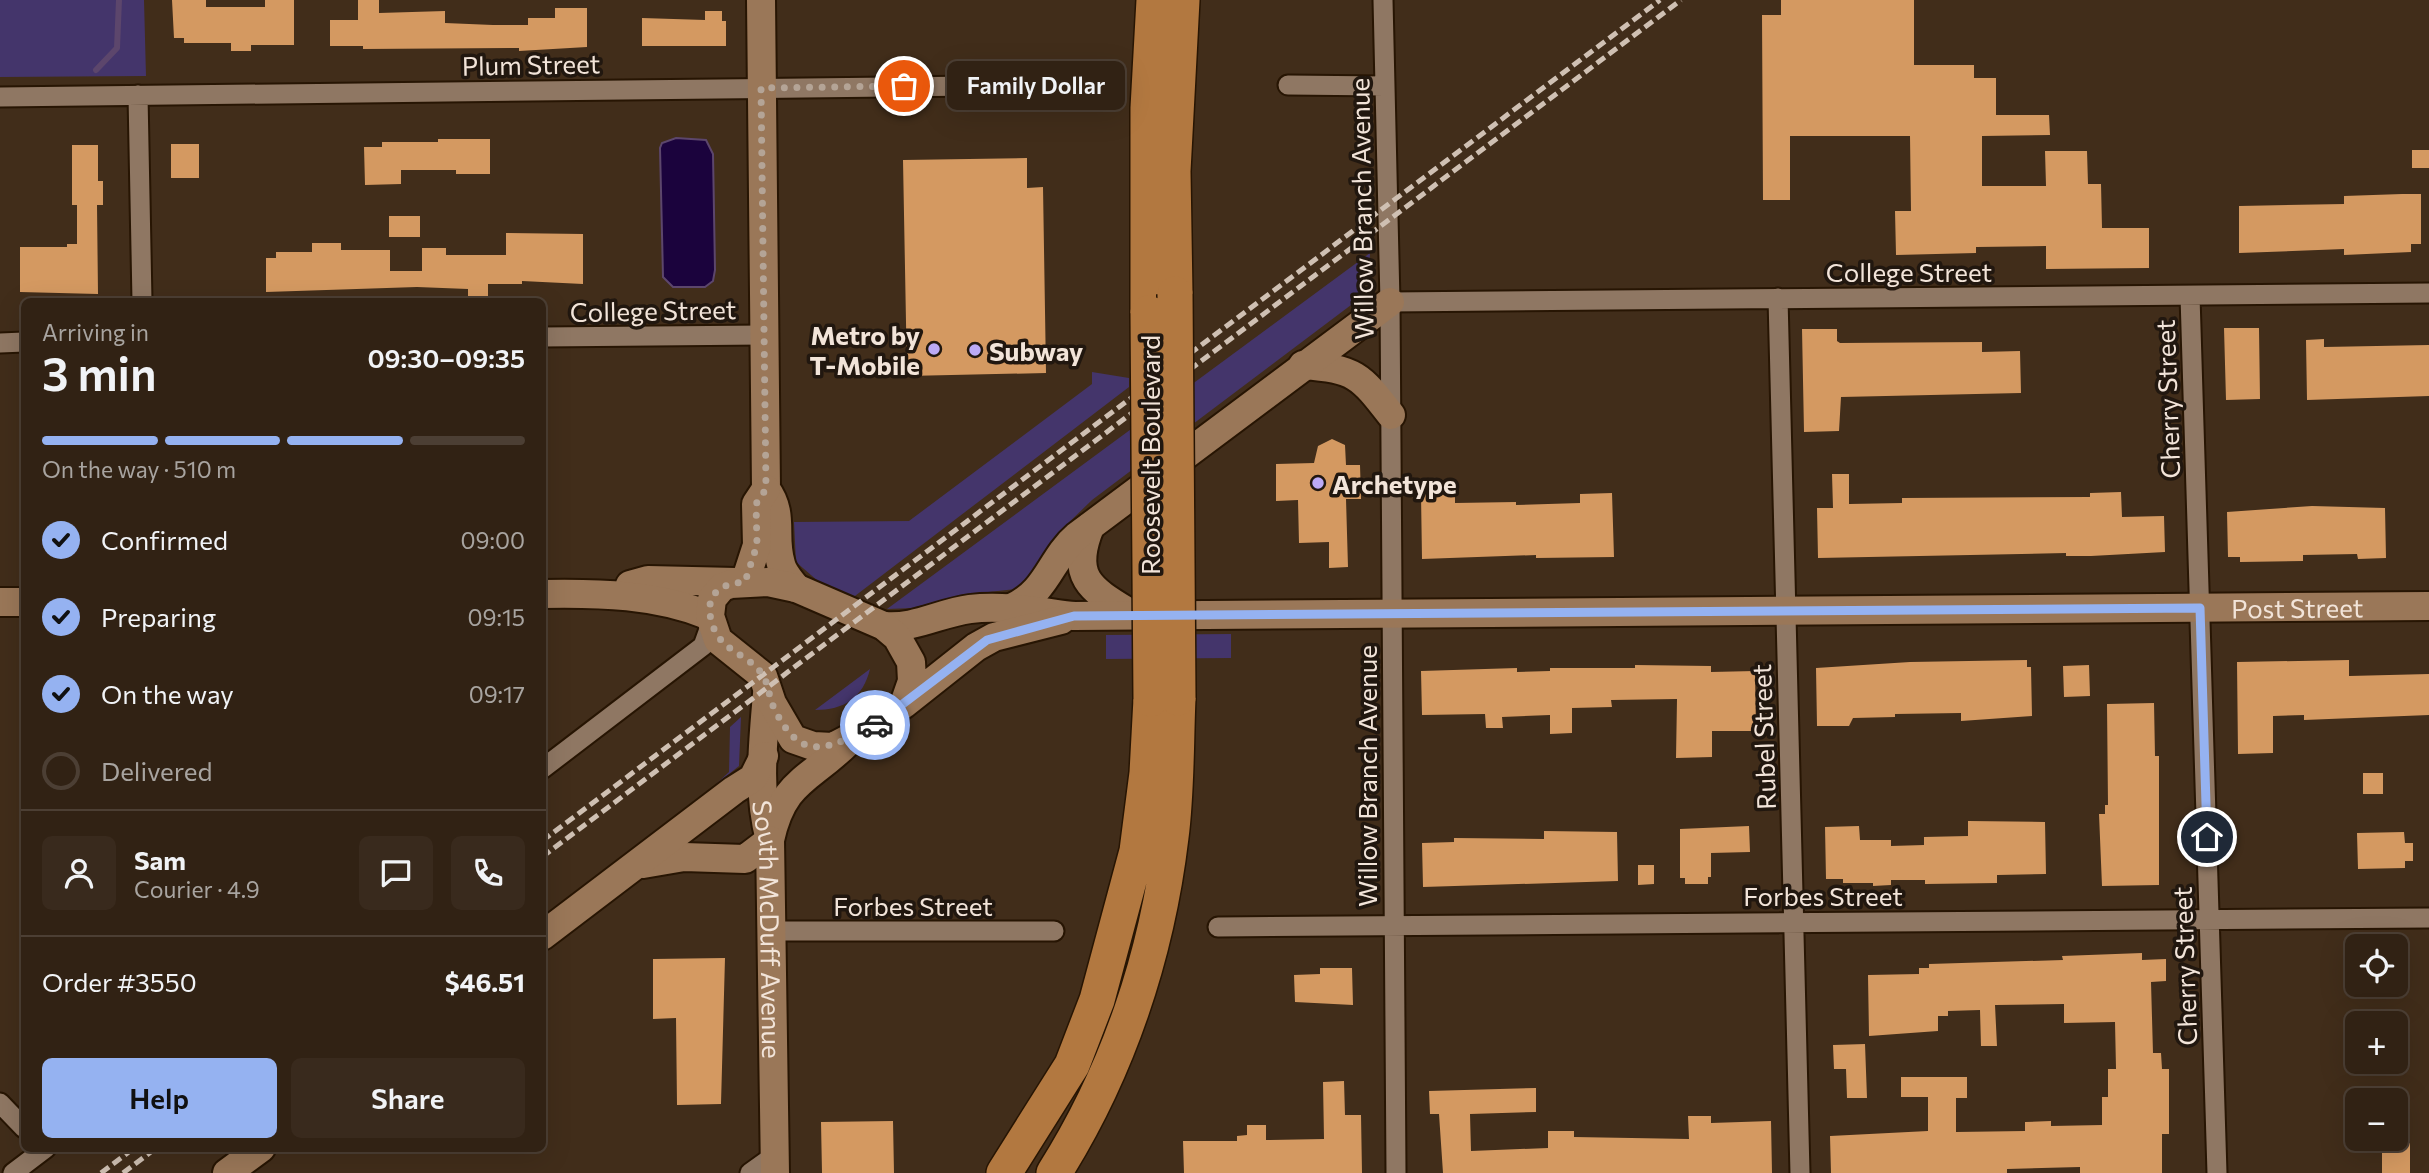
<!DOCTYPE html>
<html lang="en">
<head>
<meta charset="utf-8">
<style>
  body { margin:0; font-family:Commissioner,sans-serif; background:#392a1d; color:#f1f3f6; height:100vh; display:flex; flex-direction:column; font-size:26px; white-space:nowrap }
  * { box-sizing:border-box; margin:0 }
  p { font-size:23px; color:#a8a4a0 }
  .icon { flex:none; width:38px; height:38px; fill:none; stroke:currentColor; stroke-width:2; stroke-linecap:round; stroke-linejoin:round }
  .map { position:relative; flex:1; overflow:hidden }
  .side { position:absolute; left:21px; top:298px; width:525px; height:854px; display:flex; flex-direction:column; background:#312214; border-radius:10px; box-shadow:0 7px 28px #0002,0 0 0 2px #4c3f34 }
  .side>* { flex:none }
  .controls { position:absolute; left:2345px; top:934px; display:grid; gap:14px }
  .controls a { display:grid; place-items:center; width:63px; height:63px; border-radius:10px; background:#312214; box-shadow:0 7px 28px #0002,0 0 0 2px #4c3f34; font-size:35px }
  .pin { position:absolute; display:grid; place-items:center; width:60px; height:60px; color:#fff; margin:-30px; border:4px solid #fff; border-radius:50%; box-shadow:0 2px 7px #0007 }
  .courier { position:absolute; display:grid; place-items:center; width:70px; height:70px; margin:-35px; border:5px solid #95b2f1; border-radius:50%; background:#fff; color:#222; box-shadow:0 2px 9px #0007 }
  .bubble { position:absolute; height:49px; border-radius:10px; background:#312214; box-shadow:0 7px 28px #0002,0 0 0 2px #4c3f34; font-size:23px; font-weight:600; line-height:49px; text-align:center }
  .summary em { font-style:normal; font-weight:600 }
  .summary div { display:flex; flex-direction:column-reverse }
  .summary { display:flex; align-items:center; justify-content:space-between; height:119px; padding:0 21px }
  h1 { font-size:46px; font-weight:600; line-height:52px }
  .bar { display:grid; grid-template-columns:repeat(4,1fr); gap:10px 7px; align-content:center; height:84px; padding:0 21px }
  .bar i { height:9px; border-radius:5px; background:#4c3f34 }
  .bar .on { background:#95b2f1 }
  .bar p { grid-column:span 4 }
  .line { display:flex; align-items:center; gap:18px; padding:0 21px; border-top:2px solid #4c3f34 }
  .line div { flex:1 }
  .round { display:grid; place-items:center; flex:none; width:74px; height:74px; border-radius:10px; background:#392a1d }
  ol { padding:0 21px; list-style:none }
  li { display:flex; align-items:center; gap:21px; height:77px }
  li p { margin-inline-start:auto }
  li .icon { padding:7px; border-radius:50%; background:#95b2f1; color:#111; stroke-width:4 }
  li:last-child { color:#a8a4a0 }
  li i { width:38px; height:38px; border:4px solid #4c3f34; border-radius:50% }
  .action { display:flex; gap:14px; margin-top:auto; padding:14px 21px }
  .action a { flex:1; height:80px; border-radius:10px; background:#95b2f1; color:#111; font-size:28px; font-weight:600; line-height:80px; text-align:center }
  .action a+a { background:#392a1d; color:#f1f3f6 }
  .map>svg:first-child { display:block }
  .green { fill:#44356b }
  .water { fill:#1b033d; stroke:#5c466c; stroke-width:2 }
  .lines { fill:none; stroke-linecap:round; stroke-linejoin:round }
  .stream { stroke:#5c466c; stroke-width:6 }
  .building { fill:#d49961 }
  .street-casing { stroke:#271503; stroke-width:23 }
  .secondary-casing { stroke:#271503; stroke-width:32 }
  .highway-casing { stroke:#271503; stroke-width:38 }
  .street { stroke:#8f7763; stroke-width:19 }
  .secondary { stroke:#9a7758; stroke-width:28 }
  .highway { stroke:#b27840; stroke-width:35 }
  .rail { stroke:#cfc0b3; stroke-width:5; stroke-dasharray:10 5; stroke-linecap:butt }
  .highway-bridge-casing { stroke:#271503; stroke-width:38; stroke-linecap:butt }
  .highway-bridge { stroke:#b27840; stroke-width:35 }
  .done { stroke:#b4a496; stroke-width:7; stroke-dasharray:0 12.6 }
  .route { stroke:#95b2f1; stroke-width:9 }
  .poi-dot { fill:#bcaaf5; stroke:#21170f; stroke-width:2.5 }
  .labels { text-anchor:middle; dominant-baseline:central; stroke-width:7; stroke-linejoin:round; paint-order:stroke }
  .street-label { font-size:26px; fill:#f2e4d9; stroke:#21170f }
  .poi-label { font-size:26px; font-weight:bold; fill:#f2e4d9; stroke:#21170f; text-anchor:start }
</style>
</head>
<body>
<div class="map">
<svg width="2429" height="1173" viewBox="0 0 2429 1173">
  <rect width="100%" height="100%" fill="#412d1a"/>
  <!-- green -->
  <path class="green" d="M 0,0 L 144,0 L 146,76 L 0,77 Z
    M 1370,253 L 1369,280 L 1363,279 L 1355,302 L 1092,500 L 1058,533 L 1035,575 L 1016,589 L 961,595 L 912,608 L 887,609 Z
    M 1092,372 L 1129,378 L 1129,387 L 851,599 L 819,582 L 796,562 L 794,522 L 909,521 L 1092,384 Z
    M 1231,634 L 1231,658 L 1106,659 L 1106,635 Z
    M 870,669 C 863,698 844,710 815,710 Z
    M 741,717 L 739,766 L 714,786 L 729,772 L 730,727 Z"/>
  <!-- water -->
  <path class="water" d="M 676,138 L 706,140 L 713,154 L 715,270 L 713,281 L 705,287 L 673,287 L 663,277 L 660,148 L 662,143 Z"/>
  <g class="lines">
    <!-- stream -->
    <path class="stream" d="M 96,70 L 117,48 L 119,0"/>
  </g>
  <!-- building -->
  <path class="building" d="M 172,0 L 206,0 L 206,7 L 265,7 L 265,0 L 294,0 L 294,45 L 251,45 L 251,51 L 231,51 L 231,43 L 184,43 L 184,38 L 174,38 Z
    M 358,0 L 379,0 L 379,13 L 445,11 L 445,23 L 493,25 L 528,25 L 528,18 L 555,18 L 555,8 L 587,8 L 587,47 L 519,51 L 519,48 L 363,49 L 363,46 L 330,46 L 330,20 L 358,20 Z
    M 1781,0 L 1914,0 L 1914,65 L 1974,65 L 1974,78 L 1996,78 L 1996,115 L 2049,115 L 2050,135 L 1982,136 L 1982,186 L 2046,186 L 2045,151 L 2087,151 L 2088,184 L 2101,184 L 2102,228 L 2149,228 L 2149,268 L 2046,269 L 2046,246 L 1976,247 L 1976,253 L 1896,255 L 1895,211 L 1911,211 L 1910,136 L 1790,136 L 1790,200 L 1763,200 L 1762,15 L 1781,15 Z
    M 705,11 L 722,11 L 722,21 L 726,21 L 726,46 L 642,46 L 642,18 L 705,20 Z
    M 438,139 L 490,139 L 490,174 L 456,174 L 456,170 L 401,170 L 401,184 L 365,185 L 364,147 L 382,147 L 382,142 L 438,142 Z
    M 171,144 L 199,144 L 199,178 L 171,178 Z
    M 72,145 L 98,145 L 98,181 L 103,181 L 103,205 L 97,205 L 98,294 L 20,292 L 20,247 L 67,247 L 67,244 L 77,244 L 77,205 L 72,205 Z
    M 2412,150 L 2429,150 L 2429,168 L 2412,168 Z
    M 1027,158 L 1027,188 L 1043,187 L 1046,373 L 907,376 L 903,160 Z
    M 2402,194 L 2421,194 L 2421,244 L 2411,244 L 2411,252 L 2344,255 L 2344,249 L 2239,253 L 2239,206 L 2344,204 L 2344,196 Z
    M 389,216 L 420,216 L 420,237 L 389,237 Z
    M 506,233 L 583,234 L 583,284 L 522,281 L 522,284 L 488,284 L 488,297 L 468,297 L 468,289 L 417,287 L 266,292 L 266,258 L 276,258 L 276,252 L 312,252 L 312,243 L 341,243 L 341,250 L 390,250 L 390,271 L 422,271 L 422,248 L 446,248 L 446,255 L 506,255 Z
    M 2224,328 L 2259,328 L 2260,399 L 2226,400 Z
    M 1802,329 L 1837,329 L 1837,341 L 1840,343 L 1982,342 L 1982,352 L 2020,351 L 2021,393 L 1841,397 L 1839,431 L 1804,432 Z
    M 2324,339 L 2324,347 L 2429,345 L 2429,396 L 2307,400 L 2306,340 Z
    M 1332,439 L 1345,445 L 1346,465 L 1360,465 L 1361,499 L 1346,499 L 1348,567 L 1329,568 L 1329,542 L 1299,543 L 1298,500 L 1276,501 L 1276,464 L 1314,463 L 1318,446 Z
    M 1832,474 L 1849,474 L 1849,504 L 1902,503 L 1902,498 L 2090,497 L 2090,493 L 2121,492 L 2122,517 L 2164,516 L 2165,552 L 2091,556 L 2066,556 L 2066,553 L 1818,558 L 1817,508 L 1833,508 Z
    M 1455,493 L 1455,503 L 1516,502 L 1516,505 L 1580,503 L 1580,494 L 1612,493 L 1614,557 L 1536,558 L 1536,555 L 1422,559 L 1421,494 Z
    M 2312,506 L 2385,508 L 2386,558 L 2358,559 L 2357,554 L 2303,555 L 2303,561 L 2240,562 L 2240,557 L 2228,557 L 2227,512 Z
    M 2027,660 L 2027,667 L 2031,667 L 2032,716 L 1961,721 L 1961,713 L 1895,714 L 1895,717 L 1853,718 L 1849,726 L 1817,726 L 1816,668 L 1910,662 Z
    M 2349,660 L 2349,676 L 2429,674 L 2429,715 L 2304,720 L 2304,715 L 2273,716 L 2273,753 L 2238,754 L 2237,662 Z
    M 1635,665 L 1711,666 L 1711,672 L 1755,671 L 1756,731 L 1712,731 L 1712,757 L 1676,758 L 1677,699 L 1611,700 L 1612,707 L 1572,708 L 1572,733 L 1550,734 L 1550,715 L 1502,717 L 1503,728 L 1486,728 L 1485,714 L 1422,715 L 1421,671 L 1517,668 L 1517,672 L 1550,671 L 1550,668 L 1635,668 Z
    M 2089,665 L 2090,696 L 2064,697 L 2063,666 Z
    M 2154,703 L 2155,756 L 2159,756 L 2159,885 L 2102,886 L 2099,814 L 2105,814 L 2105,805 L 2108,805 L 2107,704 Z
    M 2363,773 L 2383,773 L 2383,794 L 2363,794 Z
    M 1968,821 L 2045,822 L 2046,874 L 1997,875 L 1997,883 L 1925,884 L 1925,880 L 1891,880 L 1891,885 L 1873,886 L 1873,883 L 1843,883 L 1843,879 L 1826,879 L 1825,827 L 1859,826 L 1860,840 L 1891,840 L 1891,846 L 1924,845 L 1924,837 L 1968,836 Z
    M 1749,826 L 1750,852 L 1711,853 L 1711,877 L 1708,877 L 1708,884 L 1685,884 L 1685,878 L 1680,878 L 1680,829 Z
    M 1544,831 L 1617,832 L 1618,881 L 1423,887 L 1422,843 L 1454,842 L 1454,838 L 1544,839 Z
    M 2404,832 L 2405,843 L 2413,843 L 2413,861 L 2405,861 L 2405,868 L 2358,869 L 2357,833 Z
    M 1638,865 L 1654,865 L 1654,884 L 1638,885 Z
    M 2142,953 L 2142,960 L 2166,959 L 2166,981 L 2151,982 L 2153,1053 L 2161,1053 L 2162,1069 L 2169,1069 L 2169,1134 L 2162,1134 L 2162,1173 L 2080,1173 L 2080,1167 L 2007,1169 L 2007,1173 L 1831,1173 L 1830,1136 L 1928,1131 L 1928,1097 L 1901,1097 L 1901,1077 L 1967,1077 L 1967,1098 L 1956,1098 L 1956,1132 L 2025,1131 L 2025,1122 L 2051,1121 L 2051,1126 L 2102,1125 L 2102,1097 L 2108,1097 L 2108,1069 L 2116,1069 L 2115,1022 L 2064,1023 L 2064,1004 L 1995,1005 L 1997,1046 L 1981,1046 L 1980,1010 L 1948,1011 L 1948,1016 L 1938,1016 L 1938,1031 L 1869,1036 L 1868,975 L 1919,974 L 1919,968 L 1929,968 L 1929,964 L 2063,960 L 2062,956 Z
    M 725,958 L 721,1104 L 677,1105 L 676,1018 L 653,1019 L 653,959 Z
    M 1320,968 L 1352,968 L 1353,1005 L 1295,1002 L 1294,975 L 1320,974 Z
    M 1865,1044 L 1867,1098 L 1847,1098 L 1846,1069 L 1834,1069 L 1833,1045 Z
    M 1344,1081 L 1345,1115 L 1361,1115 L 1362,1173 L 1184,1173 L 1183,1141 L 1237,1141 L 1237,1136 L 1247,1135 L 1247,1125 L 1266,1125 L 1266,1140 L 1324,1139 L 1323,1082 Z
    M 1536,1088 L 1536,1112 L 1470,1114 L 1471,1151 L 1548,1148 L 1548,1131 L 1574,1131 L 1574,1137 L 1689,1139 L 1688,1116 L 1711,1116 L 1711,1123 L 1771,1121 L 1772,1173 L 1443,1173 L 1439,1114 L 1430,1114 L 1429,1091 Z
    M 893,1121 L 894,1173 L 822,1173 L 821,1122 Z
    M 2382,1143 L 2410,1143 L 2410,1173 L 2382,1173 Z"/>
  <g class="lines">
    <defs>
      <path id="street" d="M 1383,0 L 1390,302 L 1396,1173
        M 1288,85 L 1384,86
        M 138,95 L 142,301
        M 0,97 L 1064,85
        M 2190,296 L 2217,1173
        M 1778,298 L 1800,1173
        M 1390,302 L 2429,293
        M 542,337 L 764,335
        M 0,343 L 24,342
        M 542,769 L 703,646 L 712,621
        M 1218,927 L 2429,918
        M 771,931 L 1054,931
        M 0,1103 L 24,1128
        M 13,1173 L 46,1148
        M 750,1173 L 775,1155"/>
      <g id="secondary">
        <path d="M 761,0 L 766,489 C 785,515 772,535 781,564 C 783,573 791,581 796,588"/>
        <path d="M 1303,365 C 1355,369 1360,375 1391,415"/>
        <path d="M 1090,527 C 1069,579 1092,590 1133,615"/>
        <path d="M 745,582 L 757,545 L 756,504 L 766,489"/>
        <path d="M 630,585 L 648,580 L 736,582"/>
        <path d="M 542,594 C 599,593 657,594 710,616"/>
        <path d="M 0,602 L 24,602"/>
        <path d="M 1011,608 C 1048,592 1050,559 1077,536 L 1390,302"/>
        <path id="s1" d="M 884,626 C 914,629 940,613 970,609 C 1005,605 1040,612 1074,616 L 2429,606"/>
        <path id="s2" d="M 767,694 C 763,742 757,793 770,840 L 775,1173"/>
        <path d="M 904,704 L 912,681 L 911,662 L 897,637 L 884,626 L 796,588 L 768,582 L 731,584 L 722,587 L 712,599 L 710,616 L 718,640 L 763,676 L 772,703 L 793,739 L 813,746 L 833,747 L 875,725 L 904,704 L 976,647 L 994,637 L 1061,620"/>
        <path d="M 770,840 C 783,780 809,781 848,742"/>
        <path d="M 643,864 L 684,857 L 745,859 L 770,840"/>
        <path d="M 542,936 L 734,790 L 753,778 L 764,756"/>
        <path d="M 227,1173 L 261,1148"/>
      </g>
      <path id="highway" d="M 1175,294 L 1173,171 L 1182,0
        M 1148,313 L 1148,108 L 1154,0
        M 1004,1173 L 1072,1065 L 1097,1000 L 1137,851 L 1147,773 L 1151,699
        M 1054,1173 C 1118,1072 1157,955 1171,837 C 1177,791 1176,744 1178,698"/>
    </defs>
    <!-- street casing -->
    <use href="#street" class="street-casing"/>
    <!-- secondary casing -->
    <use href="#secondary" class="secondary-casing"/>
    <!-- highway casing -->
    <use href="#highway" class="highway-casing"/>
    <!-- street -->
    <use href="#street" class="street"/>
    <!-- secondary -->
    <use href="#secondary" class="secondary"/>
    <!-- highway -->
    <use href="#highway" class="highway"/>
    <!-- rail -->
    <path class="rail" d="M 542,841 L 1660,0
      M 542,857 L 1681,0
      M 101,1173 L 134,1148
      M 123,1173 L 156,1148"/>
    <defs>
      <path id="highway-bridge" d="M 1175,294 L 1178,698
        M 1148,313 L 1151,699"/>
    </defs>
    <!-- highway-bridge casing -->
    <use href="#highway-bridge" class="highway-bridge-casing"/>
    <!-- highway-bridge -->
    <use href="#highway-bridge" class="highway-bridge"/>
  </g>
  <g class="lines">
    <!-- done -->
    <path class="done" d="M 875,725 C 829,748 802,766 774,708 C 769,698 769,687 764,677 C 749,652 718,653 711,619 C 709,612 709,605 712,598 C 718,586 732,583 745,582 L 757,545 L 756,504 L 766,489 L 761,88 L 904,86"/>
    <!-- route -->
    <path class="route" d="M 875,725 L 987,640 L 1074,616 L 2200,608 L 2207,837"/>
  </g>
  <!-- markers -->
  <g class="poi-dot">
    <circle cx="934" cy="349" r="7"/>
    <circle cx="975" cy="350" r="7"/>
    <circle cx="1318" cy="483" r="7"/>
  </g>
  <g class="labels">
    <!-- street labels -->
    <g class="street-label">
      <text transform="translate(531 64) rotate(-1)">Plum Street</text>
      <text transform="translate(1361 209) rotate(-91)">Willow Branch Avenue</text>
      <text x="1909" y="271">College Street</text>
      <text transform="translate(653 310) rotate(-1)">College Street</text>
      <text transform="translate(2167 399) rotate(-92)">Cherry Street</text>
      <text transform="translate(1149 455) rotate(-90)">Roosevelt Boulevard</text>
      <text stroke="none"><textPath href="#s1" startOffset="1416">Post Street</textPath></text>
      <text transform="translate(1763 737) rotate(-92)">Rubel Street</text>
      <text transform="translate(1366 776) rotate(-90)">Willow Branch Avenue</text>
      <text x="1823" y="895">Forbes Street</text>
      <text x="913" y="905">Forbes Street</text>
      <text stroke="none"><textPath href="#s2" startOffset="236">South McDuff Avenue</textPath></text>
      <text transform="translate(2184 966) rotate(-92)">Cherry Street</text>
    </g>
    <!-- poi labels -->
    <g class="poi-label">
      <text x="920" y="334" text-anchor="end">Metro by<tspan x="920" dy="30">T-Mobile</tspan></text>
      <text x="989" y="350">Subway</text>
      <text x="1332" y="483">Archetype</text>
    </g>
  </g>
</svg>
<div class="controls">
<a><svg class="icon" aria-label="locate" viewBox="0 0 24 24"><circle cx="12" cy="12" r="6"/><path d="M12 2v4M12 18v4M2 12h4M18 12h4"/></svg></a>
<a>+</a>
<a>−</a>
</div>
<div class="pin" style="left:904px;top:86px;background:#ea580c"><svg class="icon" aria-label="bag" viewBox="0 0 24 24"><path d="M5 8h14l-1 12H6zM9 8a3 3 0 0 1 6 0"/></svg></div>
<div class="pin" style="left:2207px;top:837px;background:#1f2937"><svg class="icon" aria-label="home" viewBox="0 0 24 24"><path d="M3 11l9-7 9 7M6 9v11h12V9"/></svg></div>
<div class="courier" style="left:875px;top:725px"><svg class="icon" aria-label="car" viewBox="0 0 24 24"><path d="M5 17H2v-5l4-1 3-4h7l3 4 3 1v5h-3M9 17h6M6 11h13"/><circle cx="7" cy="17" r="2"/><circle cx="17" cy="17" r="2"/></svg></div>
<div class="bubble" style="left:947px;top:61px;width:178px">Family Dollar</div>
<section class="side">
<div class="summary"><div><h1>3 min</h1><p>Arriving in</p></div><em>09:30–09:35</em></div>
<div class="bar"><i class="on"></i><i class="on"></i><i class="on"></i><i></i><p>On the way · 510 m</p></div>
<ol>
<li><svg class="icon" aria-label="check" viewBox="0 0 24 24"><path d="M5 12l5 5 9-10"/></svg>Confirmed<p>09:00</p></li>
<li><svg class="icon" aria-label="check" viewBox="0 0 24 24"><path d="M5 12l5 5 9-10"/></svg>Preparing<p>09:15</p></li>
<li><svg class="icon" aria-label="check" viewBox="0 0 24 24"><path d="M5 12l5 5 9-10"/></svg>On the way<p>09:17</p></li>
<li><i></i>Delivered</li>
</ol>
<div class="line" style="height:126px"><a class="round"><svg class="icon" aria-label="person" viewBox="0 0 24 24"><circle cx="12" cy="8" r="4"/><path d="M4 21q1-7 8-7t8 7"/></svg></a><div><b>Sam</b><p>Courier · 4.9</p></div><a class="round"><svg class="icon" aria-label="chat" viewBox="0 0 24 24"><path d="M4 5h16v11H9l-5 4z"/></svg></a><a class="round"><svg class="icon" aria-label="phone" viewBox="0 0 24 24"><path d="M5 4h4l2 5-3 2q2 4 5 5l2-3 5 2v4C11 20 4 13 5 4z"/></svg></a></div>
<div class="line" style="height:91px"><div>Order #3550</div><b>$46.51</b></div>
<div class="action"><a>Help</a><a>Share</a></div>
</section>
</div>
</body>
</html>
